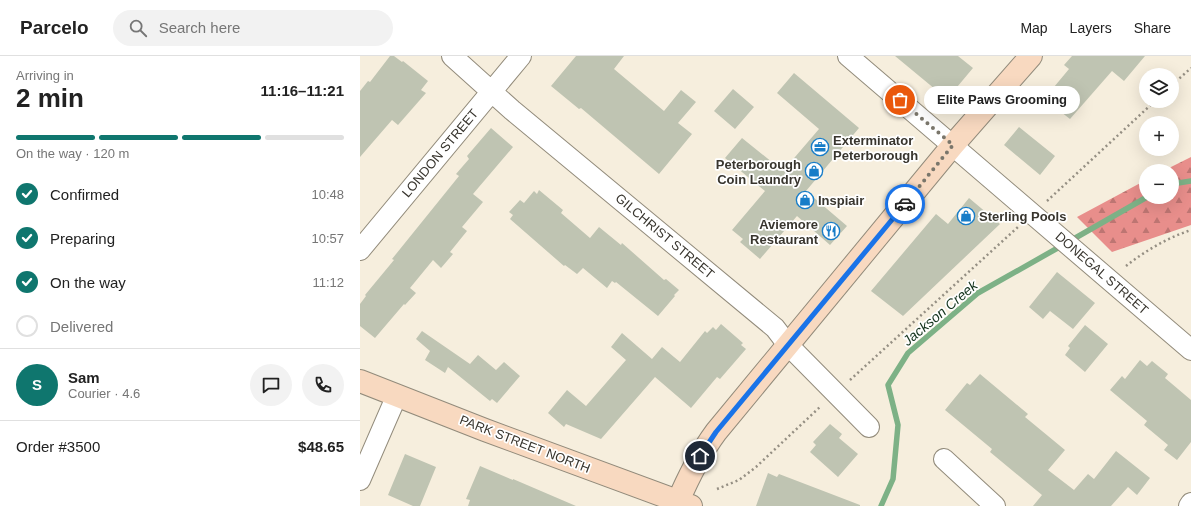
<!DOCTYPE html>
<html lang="en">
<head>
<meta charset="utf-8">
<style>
  body { margin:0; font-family:Helvetica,sans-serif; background:#f2f2f2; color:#222; height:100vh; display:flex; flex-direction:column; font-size:15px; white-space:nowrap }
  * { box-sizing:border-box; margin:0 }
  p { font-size:13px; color:#767676 }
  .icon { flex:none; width:22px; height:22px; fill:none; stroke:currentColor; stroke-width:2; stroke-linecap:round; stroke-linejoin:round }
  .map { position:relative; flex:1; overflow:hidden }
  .side { display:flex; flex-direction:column; background:#fff; width:360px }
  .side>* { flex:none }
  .tools { position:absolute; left:779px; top:12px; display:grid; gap:8px }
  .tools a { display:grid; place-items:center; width:40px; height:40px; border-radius:50%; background:#fff; box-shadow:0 4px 16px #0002; font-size:20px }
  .pin { position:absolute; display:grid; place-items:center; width:34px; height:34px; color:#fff; margin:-17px; border:2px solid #fff; border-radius:50%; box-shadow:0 1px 4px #0007 }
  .courier { position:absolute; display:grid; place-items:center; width:40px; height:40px; margin:-20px; border:3px solid #1a73e8; border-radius:50%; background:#fff; color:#222; box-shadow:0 1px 5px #0007 }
  .bubble { position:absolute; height:28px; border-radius:14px; background:#fff; box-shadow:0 4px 16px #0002; font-size:13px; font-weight:800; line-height:28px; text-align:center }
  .headline em { font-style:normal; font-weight:800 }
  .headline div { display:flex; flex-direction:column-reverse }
  .headline { display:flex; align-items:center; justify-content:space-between; height:68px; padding:0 16px }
  h1 { font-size:26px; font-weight:800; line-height:30px }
  .bar { display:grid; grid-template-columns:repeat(4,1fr); gap:6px 4px; align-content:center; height:48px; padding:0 16px }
  .bar i { height:5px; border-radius:3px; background:#e0e0e0 }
  .bar .selected { background:#0f766e }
  .bar p { grid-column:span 4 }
  .line { display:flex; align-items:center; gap:10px; padding:0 16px; border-top:1px solid #e0e0e0 }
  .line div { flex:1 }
  .round { display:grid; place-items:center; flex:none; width:42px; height:42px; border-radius:21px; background:#f2f2f2 }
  ol { padding:0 16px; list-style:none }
  li { display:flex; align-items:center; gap:12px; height:44px }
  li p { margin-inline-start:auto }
  li .icon { padding:4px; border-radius:50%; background:#0f766e; color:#fff; stroke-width:4 }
  li:last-child { color:#767676 }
  li i { width:22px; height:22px; border:2px solid #e0e0e0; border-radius:50% }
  header { display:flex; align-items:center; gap:24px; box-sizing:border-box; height:56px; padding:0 20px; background:#fff; border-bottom:1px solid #e0e0e0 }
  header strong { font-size:19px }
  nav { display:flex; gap:22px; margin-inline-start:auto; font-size:14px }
  .search { width:280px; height:36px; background:#f2f2f2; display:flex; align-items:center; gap:10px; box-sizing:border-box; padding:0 14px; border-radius:22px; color:#767676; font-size:15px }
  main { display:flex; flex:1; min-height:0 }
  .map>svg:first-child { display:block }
  .forest { fill:url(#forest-firs) }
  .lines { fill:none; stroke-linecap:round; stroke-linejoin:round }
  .stream { stroke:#7db186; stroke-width:5.5 }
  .building { fill:#bfc4b2 }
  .street-casing { stroke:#928b7b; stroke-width:22 }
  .secondary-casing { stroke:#928b7b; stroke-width:24 }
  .path { stroke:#958f83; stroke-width:2.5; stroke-dasharray:2 3; stroke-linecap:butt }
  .street { stroke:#fff; stroke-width:20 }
  .secondary { stroke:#f8d9c0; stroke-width:22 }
  .done { stroke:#7a766b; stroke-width:4; stroke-dasharray:0 7.2 }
  .route { stroke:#1a73e8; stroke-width:5 }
  .labels { text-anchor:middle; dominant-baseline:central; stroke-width:3.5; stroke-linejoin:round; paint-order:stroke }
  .poi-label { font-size:13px; font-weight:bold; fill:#38352e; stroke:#fff; text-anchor:start }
  .street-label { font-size:13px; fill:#38352e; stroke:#fff }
  .water-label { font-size:14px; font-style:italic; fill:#13331c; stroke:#fff }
</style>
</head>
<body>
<header>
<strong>Parcelo</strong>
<div class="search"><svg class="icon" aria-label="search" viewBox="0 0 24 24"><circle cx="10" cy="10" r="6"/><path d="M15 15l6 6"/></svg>Search here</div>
<nav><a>Map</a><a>Layers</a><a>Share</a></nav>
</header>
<main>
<section class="side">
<div class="headline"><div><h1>2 min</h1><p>Arriving in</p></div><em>11:16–11:21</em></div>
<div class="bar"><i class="selected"></i><i class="selected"></i><i class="selected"></i><i></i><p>On the way · 120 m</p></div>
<ol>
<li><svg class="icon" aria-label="check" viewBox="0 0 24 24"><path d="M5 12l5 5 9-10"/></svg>Confirmed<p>10:48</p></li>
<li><svg class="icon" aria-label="check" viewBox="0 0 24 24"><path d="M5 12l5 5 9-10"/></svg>Preparing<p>10:57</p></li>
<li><svg class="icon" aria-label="check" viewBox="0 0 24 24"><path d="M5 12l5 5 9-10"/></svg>On the way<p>11:12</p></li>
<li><i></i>Delivered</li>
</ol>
<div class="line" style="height:72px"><b class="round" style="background:#0f766e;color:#fff">S</b><div><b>Sam</b><p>Courier · 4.6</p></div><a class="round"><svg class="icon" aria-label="chat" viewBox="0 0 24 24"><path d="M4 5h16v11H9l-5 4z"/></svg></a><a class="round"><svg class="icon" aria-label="phone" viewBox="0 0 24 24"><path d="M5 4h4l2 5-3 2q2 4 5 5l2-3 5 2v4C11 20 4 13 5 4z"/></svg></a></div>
<div class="line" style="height:52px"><div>Order #3500</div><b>$48.65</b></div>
</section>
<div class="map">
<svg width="831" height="450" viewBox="0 0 831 450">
  <defs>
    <pattern id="forest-firs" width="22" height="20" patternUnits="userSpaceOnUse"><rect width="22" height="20" fill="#e88e8b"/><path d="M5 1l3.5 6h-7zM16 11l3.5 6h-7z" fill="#bd7572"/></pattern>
  </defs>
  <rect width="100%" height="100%" fill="#f6eedd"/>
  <!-- forest -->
  <path class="forest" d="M 831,101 L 831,169 L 752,196 L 717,161 L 786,124 L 786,141 L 812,141 L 812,115 L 803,115 Z"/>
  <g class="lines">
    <!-- stream -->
    <path class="stream" d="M 812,128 L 831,125
      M 710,185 L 787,141
      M 521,450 L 533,423 L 538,369 L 528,329 L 548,297 L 618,237 L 703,189"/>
  </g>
  <!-- building -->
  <path class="building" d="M 30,0 L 34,0 L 42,6 L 43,5 L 68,25 L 61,34 L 66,37 L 38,69 L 32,64 L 0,101 L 0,35 L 8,25 L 10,26 Z
    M 216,0 L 264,0 L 254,13 L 304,55 L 321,34 L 336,46 L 318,67 L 332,78 L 299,118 L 221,52 L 219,53 L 191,30 Z
    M 535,0 L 598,0 L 613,12 L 587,43 Z
    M 712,0 L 785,0 L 764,25 L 752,15 L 710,63 L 687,45 L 692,40 L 689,37 L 709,13 L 704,9 Z
    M 434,17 L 499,72 L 446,135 L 487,170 L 470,189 L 437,160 L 400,203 L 380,186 L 383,183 L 372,174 L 405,135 L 365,102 L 382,82 L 423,115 L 459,73 L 417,37 Z
    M 373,33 L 394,51 L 375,73 L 354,55 Z
    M 659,71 L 695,100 L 680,119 L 644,89 Z
    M 131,72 L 153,91 L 113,138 L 123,146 L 102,171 L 107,175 L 90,196 L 93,198 L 81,212 L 73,204 L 50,232 L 56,237 L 45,249 L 44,248 L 15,282 L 0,270 L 0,248 L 6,240 L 5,239 L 34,204 L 32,203 L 99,120 L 96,118 L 109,103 L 107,100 Z
    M 179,134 L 203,154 L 201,157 L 230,182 L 239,171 L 261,189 L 262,187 L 304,224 L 306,223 L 319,234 L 314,239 L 315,240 L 298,260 L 256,226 L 255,227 L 252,225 L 247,232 L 223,212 L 217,218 L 205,209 L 204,210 L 150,163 L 153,159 L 149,156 L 160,144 L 164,147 L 174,135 L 177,138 Z
    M 609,142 L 640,168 L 543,260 L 511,235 L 576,158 L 588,168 Z
    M 697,216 L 735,247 L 713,273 L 690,255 L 683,263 L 669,251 Z
    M 361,268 L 383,287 L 381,289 L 386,293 L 360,323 L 357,321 L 331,352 L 295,321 L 241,383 L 206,368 L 204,371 L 188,357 L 207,334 L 226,350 L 266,304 L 251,291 L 262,277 L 292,303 L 302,291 L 320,306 L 345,275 L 347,277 L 353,271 L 356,274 Z
    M 725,269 L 748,288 L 725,316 L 705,299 L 710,292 L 708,290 Z
    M 62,275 L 110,308 L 118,299 L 136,314 L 144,306 L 160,320 L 137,347 L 132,343 L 130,345 L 88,311 L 85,317 L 65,304 L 70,295 L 56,283 Z
    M 780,304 L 787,310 L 792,305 L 808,318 L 805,322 L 831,344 L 831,386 L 817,404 L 804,394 L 808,389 L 784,369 L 787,365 L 750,334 L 762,320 L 765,323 Z
    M 620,318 L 668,358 L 665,361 L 705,394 L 688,414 L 714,434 L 728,418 L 734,423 L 756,395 L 790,422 L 777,439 L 768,431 L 751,450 L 673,450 L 682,439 L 630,396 L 632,393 L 585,354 L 607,327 L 610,329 Z
    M 470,368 L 482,378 L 479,382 L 498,398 L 478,421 L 450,396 L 456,389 L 453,386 Z
    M 45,398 L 76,411 L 60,450 L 53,450 L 28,439 Z
    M 120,410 L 153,424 L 153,423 L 216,450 L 108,450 L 110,444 L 106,443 Z
    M 408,417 L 417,421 L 419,418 L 500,449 L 500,450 L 396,450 Z"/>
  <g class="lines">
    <defs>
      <path id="street" d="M 92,0 L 152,54 L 415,272 L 428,289 L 509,371
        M 488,0 L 831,294
        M 0,194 L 161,0
        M 584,403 L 635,450
        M 0,424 L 37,339
        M 829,450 L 831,447"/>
      <path id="secondary" d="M 0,325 L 125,374 L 331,450
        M 316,450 C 327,424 339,399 356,376 L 593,89 L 671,0"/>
    </defs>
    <!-- street casing -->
    <use href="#street" class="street-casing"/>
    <!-- secondary casing -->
    <use href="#secondary" class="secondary-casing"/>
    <!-- path -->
    <path class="path" d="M 812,29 L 831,12
      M 687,145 L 795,45
      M 766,210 C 785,195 807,182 831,174
      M 490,324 L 658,171
      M 357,433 L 379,424 L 396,411 L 461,350"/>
    <!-- street -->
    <use href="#street" class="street"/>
    <!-- secondary -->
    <use href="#secondary" class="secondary"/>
  </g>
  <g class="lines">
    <!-- done -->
    <path class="done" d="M 540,44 L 593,89 L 545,148"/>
    <!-- route -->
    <path class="route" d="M 340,400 L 356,376 L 545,148"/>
  </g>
  <!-- icons -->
  <defs>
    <symbol id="office-ring" viewBox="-11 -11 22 22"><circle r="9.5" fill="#fff" stroke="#187dc8" stroke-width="1.5"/><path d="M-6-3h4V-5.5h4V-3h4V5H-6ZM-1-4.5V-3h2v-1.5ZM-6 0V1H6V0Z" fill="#187dc8"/></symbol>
    <symbol id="shop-ring" viewBox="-11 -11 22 22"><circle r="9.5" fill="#fff" stroke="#187dc8" stroke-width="1.5"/><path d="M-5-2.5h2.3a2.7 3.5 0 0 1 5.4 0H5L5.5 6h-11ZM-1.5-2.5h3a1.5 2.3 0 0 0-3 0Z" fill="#187dc8"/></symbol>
    <symbol id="restaurant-ring" viewBox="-11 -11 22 22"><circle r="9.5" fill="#fff" stroke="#187dc8" stroke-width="1.5"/><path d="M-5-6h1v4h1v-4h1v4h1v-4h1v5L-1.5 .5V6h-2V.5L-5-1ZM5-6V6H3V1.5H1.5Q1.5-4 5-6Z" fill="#187dc8"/></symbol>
  </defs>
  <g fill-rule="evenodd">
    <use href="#office-ring" x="450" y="81" width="20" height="20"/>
    <use href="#shop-ring" x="444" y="105" width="20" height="20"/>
    <use href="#shop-ring" x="435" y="134" width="20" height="20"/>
    <use href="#shop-ring" x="596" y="150" width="20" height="20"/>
    <use href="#restaurant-ring" x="461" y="165" width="20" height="20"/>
  </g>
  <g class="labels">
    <!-- poi labels -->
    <g class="poi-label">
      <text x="473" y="84">Exterminator<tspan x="473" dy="15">Peterborough</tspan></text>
      <text x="441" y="108" text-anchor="end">Peterborough<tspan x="441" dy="15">Coin Laundry</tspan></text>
      <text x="458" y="144">Inspiair</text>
      <text x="619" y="160">Sterling Pools</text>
      <text x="458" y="168" text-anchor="end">Aviemore<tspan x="458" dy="15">Restaurant</tspan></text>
    </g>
    <!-- street labels -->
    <g class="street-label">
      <text transform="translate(80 97) rotate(-50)">LONDON STREET</text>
      <text transform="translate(305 180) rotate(40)">GILCHRIST STREET</text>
      <text transform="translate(742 217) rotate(41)">DONEGAL STREET</text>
      <text transform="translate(165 388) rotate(21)">PARK STREET NORTH</text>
    </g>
    <!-- water labels -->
    <g class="water-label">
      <text transform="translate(580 257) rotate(-40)">Jackson Creek</text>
    </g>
  </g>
</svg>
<div class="tools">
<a><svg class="icon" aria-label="layers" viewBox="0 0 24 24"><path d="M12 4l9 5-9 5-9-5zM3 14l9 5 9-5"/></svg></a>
<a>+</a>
<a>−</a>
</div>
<div class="pin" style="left:540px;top:44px;background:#ea580c"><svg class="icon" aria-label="bag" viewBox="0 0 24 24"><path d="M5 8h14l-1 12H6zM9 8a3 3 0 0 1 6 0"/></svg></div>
<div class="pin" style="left:340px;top:400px;background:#1f2937"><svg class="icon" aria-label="home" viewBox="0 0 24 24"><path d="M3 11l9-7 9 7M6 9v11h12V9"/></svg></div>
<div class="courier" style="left:545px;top:148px"><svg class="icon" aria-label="car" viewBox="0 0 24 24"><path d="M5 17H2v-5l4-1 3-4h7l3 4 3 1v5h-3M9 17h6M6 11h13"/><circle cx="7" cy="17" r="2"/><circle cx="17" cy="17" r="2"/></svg></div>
<div class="bubble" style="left:564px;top:30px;width:156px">Elite Paws Grooming</div>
</div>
</main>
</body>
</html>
